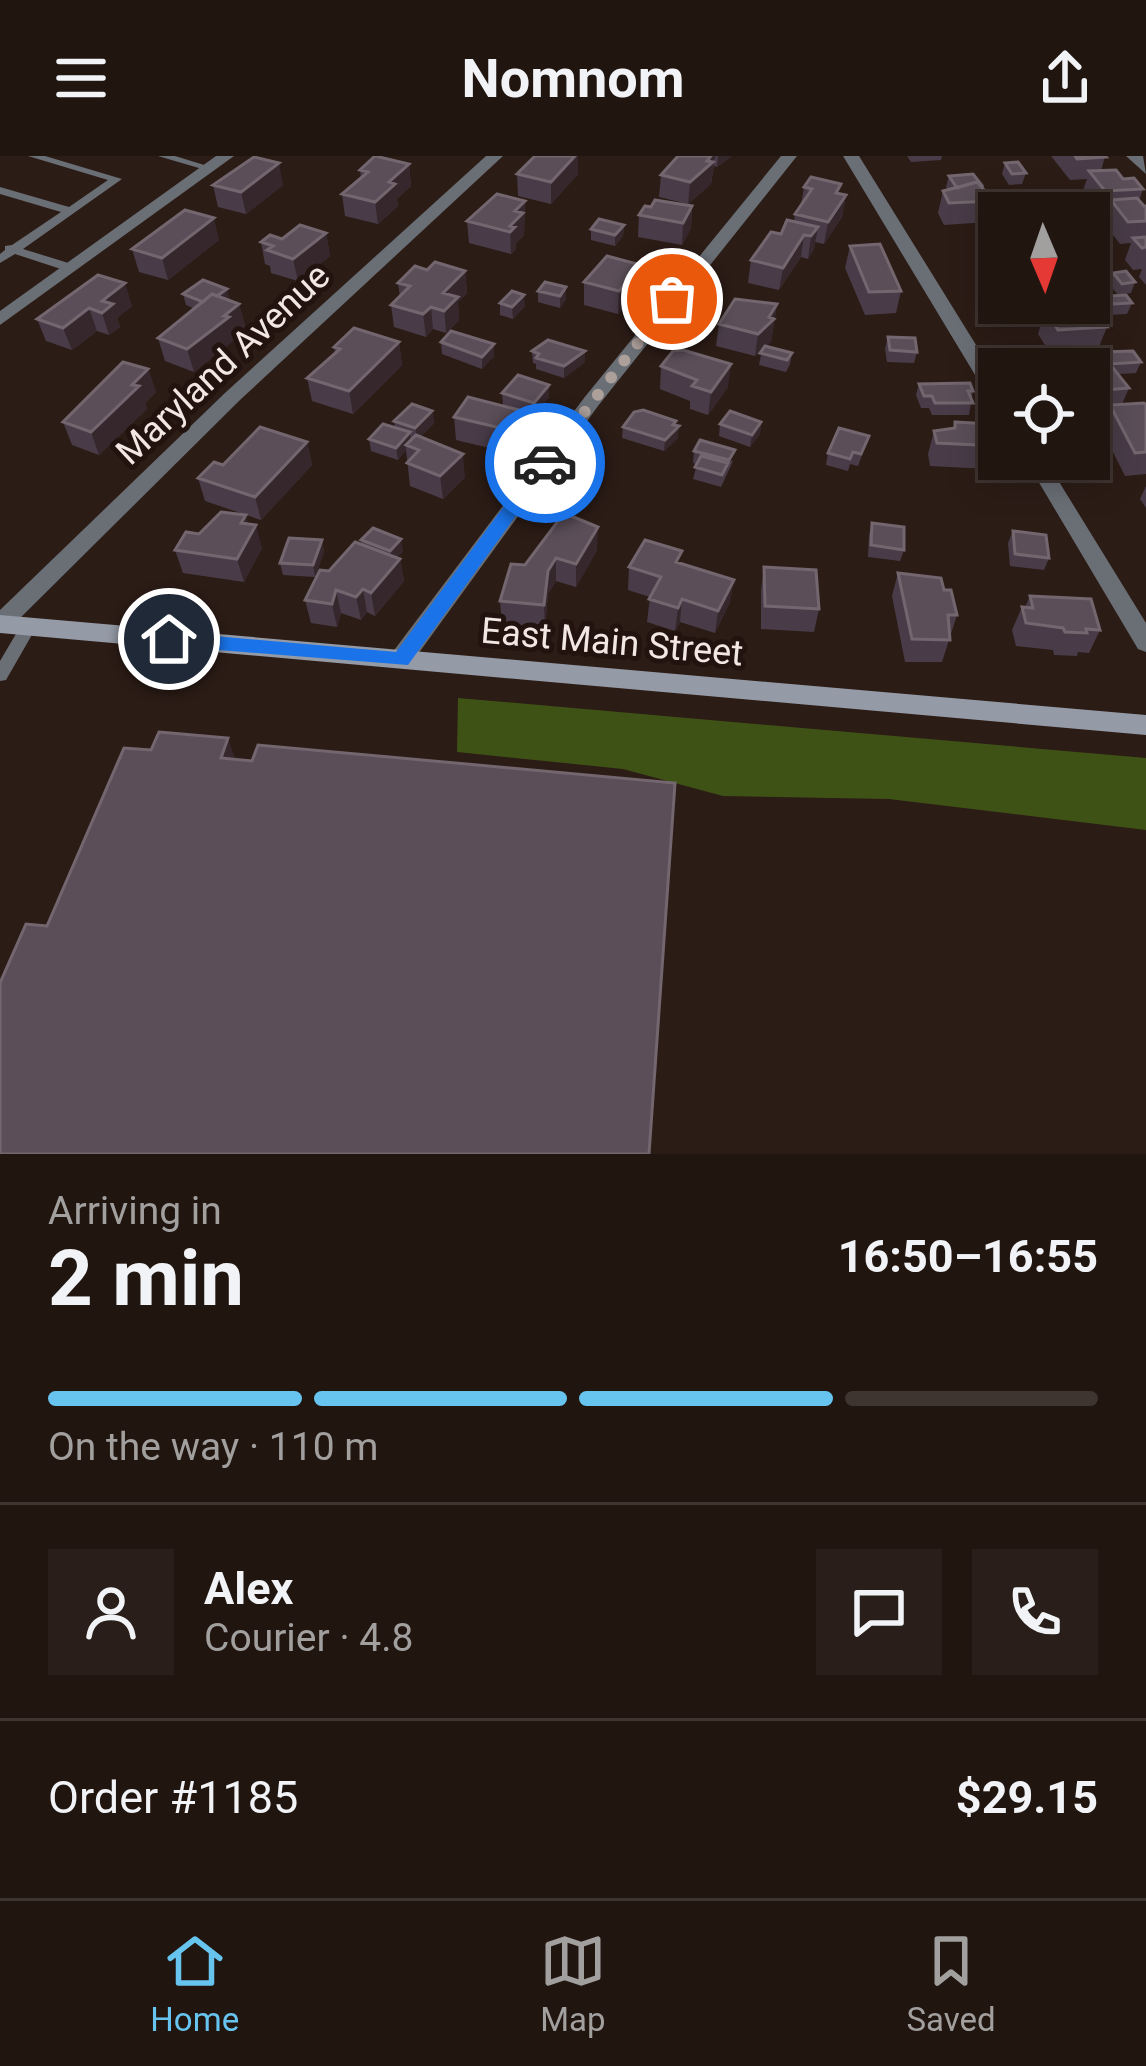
<!DOCTYPE html>
<html lang="en">
<head>
<meta charset="utf-8">
<style>
  body { margin:0; font-family:Roboto,sans-serif; background:#291e19; color:#f1f3f6; height:100vh; display:flex; flex-direction:column; font-size:45px; white-space:nowrap }
  * { box-sizing:border-box; margin:0 }
  p { font-size:39px; color:#a29f9f }
  .icon { flex:none; width:66px; height:66px; fill:none; stroke:currentColor; stroke-width:2; stroke-linecap:round; stroke-linejoin:round }
  .map { position:relative; height:998px; overflow:hidden }
  .drawer { display:flex; flex-direction:column; background:#211510; flex:1 }
  .drawer>* { flex:none }
  .needle { width:78px; rotate:178deg }
  .buttons { position:absolute; left:978px; top:36px; display:grid; gap:24px }
  .buttons a { display:grid; place-items:center; width:132px; height:132px; border-radius:0px; background:#211510; box-shadow:0 6px 30px #0003,0 0 0 3px #3e3430; font-size:60px }
  .pin { position:absolute; display:grid; place-items:center; width:102px; height:102px; color:#fff; margin:-51px; border:6px solid #fff; border-radius:50%; box-shadow:0 3px 12px #0007 }
  .courier { position:absolute; display:grid; place-items:center; width:120px; height:120px; margin:-60px; border:9px solid #1a73e8; border-radius:50%; background:#fff; color:#222; box-shadow:0 3px 15px #0007 }
  .headline em { font-style:normal; font-weight:700 }
  .headline div { display:flex; flex-direction:column-reverse }
  .headline { display:flex; align-items:center; justify-content:space-between; height:204px; padding:0 48px }
  h1 { font-size:78px; font-weight:700; line-height:90px }
  .bar { display:grid; grid-template-columns:repeat(4,1fr); gap:18px 12px; align-content:center; height:144px; padding:0 48px }
  .bar i { height:15px; border-radius:9px; background:#3e3430 }
  .bar .current { background:#67c4ef }
  .bar p { grid-column:span 4 }
  .line { display:flex; align-items:center; gap:30px; padding:0 48px; border-top:3px solid #3e3430 }
  .line div { flex:1 }
  .round { display:grid; place-items:center; flex:none; width:126px; height:126px; border-radius:0px; background:#291e19 }
  header { display:flex; justify-content:space-between; align-items:center; height:156px; padding:0 48px; background:#211510; font-size:54px; font-weight:700 }
  .tabs { display:flex; justify-content:space-around; align-items:center; height:168px; border-top:3px solid #3e3430; background:#211510; font-size:33px; color:#a29f9f }
  .tabs a { display:grid; justify-items:center; gap:6px }
  .tabs .current { color:#67c4ef }
  .map>svg:first-child { display:block }
  .forest { fill:#3f5216 }
  .lines { fill:none; stroke-linecap:round; stroke-linejoin:round }
  .service { fill:#6a6e75; fill-rule:evenodd }
  .minor { fill:#6a6e75; fill-rule:evenodd }
  .tertiary { fill:#6a6e75; fill-rule:evenodd }
  .secondary { fill:#949aa6; fill-rule:evenodd }
  .wall { fill:#493c48 }
  .shaded-wall { fill:#36272d }
  .building { fill:#5b4e58; stroke:#73666e; stroke-width:3 }
  .route { fill:#1a73e8 }
  .done { stroke:#ada09b; stroke-width:12; stroke-dasharray:0 21.6 }
  .labels { text-anchor:middle; dominant-baseline:central; stroke-width:10; stroke-linejoin:round; paint-order:stroke }
  .street-label { font-size:36px; fill:#f2e7e3; stroke:#22130e }
</style>
</head>
<body>
<header><svg class="icon" aria-label="menu" viewBox="0 0 24 24"><path d="M4 6h16M4 12h16M4 18h16"/></svg>Nomnom<svg class="icon" aria-label="share" viewBox="0 0 24 24"><path d="M12 15V3M7 8l5-5 5 5M5 13v7h14v-7"/></svg></header>
<div class="map">
<svg width="1146" height="998" viewBox="0 0 1146 998">
  <rect width="100%" height="100%" fill="#2c1c16"/>
  <!-- forest -->
  <path class="forest" d="M 458,542 L 1146,602 L 1146,674 L 889,643 L 723,640 L 623,613 L 457,596 Z"/>
  <g class="lines">
    <!-- service -->
    <path class="service" d="M 28,0 L 45,0 L 122,23 L 23,93 L 75,109 L 75,115 L 67,115 L 15,98 L 0,107 L 0,98 L 5,94 L 5,90 L 12,89 L 61,56 L 0,38 L 0,31 L 69,51 L 108,24 Z
      M 158,0 L 175,0 L 214,12 L 209,15 Z
      M 29,464 L 37,470 L 6,524 L 0,525 L 0,505 L 23,466 Z"/>
    <!-- minor -->
    <path class="minor" d="M 486,0 L 503,0 L 240,244 L 8,474 L 0,477 L 0,454 L 226,236 Z
      M 781,0 L 797,0 L 598,250 L 410,509 L 392,509 L 389,503 L 392,497 L 584,242 Z
      M 843,0 L 859,0 L 999,226 L 999,248 L 989,242 Z
      M 1126,0 L 1143,0 L 1146,18 Z
      M 1025,303 L 1045,303 L 1146,467 L 1146,496 L 1138,493 Z"/>
    <!-- tertiary -->
    <path class="tertiary" d="M 216,0 L 234,0 L 0,169 L 0,155 Z"/>
    <!-- secondary -->
    <path class="secondary" d="M 0,459 L 1146,559 L 1146,579 L 0,477 Z"/>
  </g>
  <!-- wall -->
  <path class="wall" d="M 535,0 L 578,0 L 578,18 L 551,48 L 518,40 L 517,18 Z
    M 678,0 L 732,0 L 717,11 L 714,10 L 711,28 L 688,48 L 659,41 L 661,19 Z
    M 907,0 L 942,0 L 941,4 L 911,6 Z
    M 1051,0 L 1105,0 L 1101,15 L 1123,23 L 1143,33 L 1139,45 L 1144,50 L 1146,50 L 1146,129 L 1139,121 L 1142,113 L 1133,114 L 1125,104 L 1131,87 L 1120,88 L 1103,66 L 1107,57 L 1097,57 L 1082,37 L 1087,23 L 1070,24 Z
    M 1005,7 L 1026,17 L 1022,28 L 1009,29 L 1002,18 Z
    M 409,8 L 411,30 L 397,43 L 398,50 L 378,68 L 345,60 L 342,38 L 361,22 L 360,14 Z
    M 949,20 L 983,32 L 994,45 L 988,66 L 944,69 L 938,57 L 943,35 L 948,34 L 946,31 Z
    M 213,29 L 283,29 L 246,58 L 218,51 Z
    M 804,31 L 846,39 L 842,61 L 824,88 L 815,86 L 814,93 L 808,103 L 801,101 L 779,134 L 748,127 L 751,104 L 794,65 L 795,58 L 801,49 Z
    M 525,45 L 524,79 L 516,87 L 516,93 L 511,98 L 469,87 L 467,65 Z
    M 692,50 L 691,72 L 682,89 L 638,81 L 639,59 Z
    M 624,69 L 623,80 L 615,90 L 591,84 L 591,73 Z
    M 326,77 L 330,100 L 298,125 L 271,117 L 270,110 L 265,108 L 261,86 Z
    M 219,84 L 168,124 L 139,116 L 132,93 Z
    M 850,90 L 901,135 L 896,157 L 865,159 L 845,112 Z
    M 989,98 L 999,98 L 999,126 L 996,126 L 986,110 Z
    M 641,109 L 640,131 L 618,158 L 584,149 L 584,126 Z
    M 427,114 L 465,115 L 467,137 L 458,146 L 459,164 L 446,177 L 433,173 L 426,181 L 394,171 L 391,149 L 400,141 L 398,127 Z
    M 1113,117 L 1135,126 L 1131,137 L 1118,139 L 1109,128 Z
    M 98,119 L 132,150 L 117,162 L 120,171 L 109,179 L 97,175 L 72,194 L 46,185 L 37,163 Z
    M 538,135 L 566,143 L 560,152 L 538,146 Z
    M 183,138 L 230,144 L 239,148 L 245,170 L 233,180 L 234,184 L 194,216 L 165,205 L 158,182 L 195,153 L 186,149 Z
    M 1108,140 L 1132,147 L 1127,158 L 1109,159 L 1104,151 Z
    M 500,147 L 525,150 L 513,163 L 500,159 Z
    M 1013,147 L 1060,147 L 1058,154 L 1107,171 L 1098,193 L 1050,197 L 1038,178 L 1044,159 L 1023,161 Z
    M 777,148 L 771,186 L 766,190 L 792,197 L 790,208 L 786,216 L 759,209 L 762,194 L 755,200 L 716,190 L 719,168 Z
    M 888,181 L 917,196 L 914,207 L 887,206 L 885,193 Z
    M 399,186 L 402,209 L 353,258 L 312,245 L 307,222 L 335,197 L 334,191 Z
    M 441,186 L 494,200 L 482,213 L 442,198 Z
    M 532,195 L 585,195 L 585,206 L 564,222 L 536,213 L 536,208 L 533,207 Z
    M 1104,196 L 1141,206 L 1136,217 L 1118,218 L 1129,232 L 1122,248 L 1146,249 L 1146,318 L 1125,320 L 1101,272 L 1108,256 L 1089,258 L 1089,213 L 1074,213 L 1075,209 L 1081,208 L 1085,198 L 1103,199 Z
    M 661,210 L 728,231 L 708,259 L 690,253 L 690,245 L 660,233 Z
    M 148,213 L 156,236 L 145,247 L 147,253 L 99,299 L 72,289 L 63,266 Z
    M 919,228 L 973,235 L 969,259 L 932,259 L 929,252 L 921,252 L 916,239 Z
    M 549,229 L 549,241 L 534,259 L 519,254 L 520,277 L 506,296 L 456,284 L 454,261 L 503,249 L 502,237 Z
    M 432,255 L 434,267 L 420,281 L 465,321 L 443,343 L 410,330 L 406,294 L 398,304 L 371,295 L 369,283 L 395,272 L 394,265 Z
    M 761,266 L 760,278 L 750,291 L 719,280 L 720,268 Z
    M 955,266 L 997,290 L 989,313 L 930,310 L 928,298 L 934,275 L 953,272 Z
    M 676,269 L 678,282 L 664,295 L 622,282 L 623,271 Z
    M 869,280 L 858,310 L 850,308 L 848,315 L 826,309 L 828,297 Z
    M 307,286 L 312,309 L 261,364 L 205,345 L 198,322 L 223,309 Z
    M 694,295 L 733,305 L 721,331 L 693,323 L 697,308 L 693,307 Z
    M 1146,330 L 1146,352 L 1140,343 Z
    M 872,367 L 904,394 L 900,405 L 868,401 L 869,379 Z
    M 248,368 L 262,392 L 244,426 L 183,417 L 175,394 L 199,378 Z
    M 1013,375 L 1049,402 L 1044,414 L 1010,410 L 1008,387 Z
    M 322,384 L 324,396 L 315,421 L 283,419 L 280,407 Z
    M 361,384 L 403,395 L 397,401 L 400,403 L 404,425 L 375,460 L 367,456 L 361,464 L 341,457 L 337,471 L 311,467 L 305,444 L 329,415 L 362,388 Z
    M 597,394 L 576,431 L 556,425 L 548,438 L 545,472 L 502,468 L 500,445 L 525,409 Z
    M 681,407 L 730,446 L 715,477 L 680,466 L 675,475 L 647,466 L 650,441 L 628,434 L 629,411 Z
    M 764,411 L 819,453 L 814,476 L 761,473 L 761,434 Z
    M 898,417 L 944,434 L 957,459 L 942,506 L 905,506 L 892,440 Z
    M 1030,440 L 1100,474 L 1089,497 L 1078,496 L 1077,500 L 1054,499 L 1053,494 L 1016,490 L 1012,474 L 1022,451 L 1025,451 Z"/>
  <!-- shaded-wall -->
  <path class="shaded-wall" d="M 575,0 L 578,0 L 578,18 L 551,48 L 551,26 Z
    M 711,0 L 715,0 L 711,28 L 688,48 L 690,26 Z
    M 718,0 L 732,0 L 717,11 Z
    M 279,7 L 283,29 L 246,58 L 241,36 Z
    M 409,8 L 411,30 L 397,43 L 398,50 L 378,68 L 375,46 L 389,26 Z
    M 846,39 L 842,61 L 824,88 L 828,66 Z
    M 525,45 L 524,79 L 516,87 L 516,93 L 511,98 L 510,70 L 515,55 Z
    M 692,50 L 691,72 L 682,89 L 683,67 Z
    M 214,62 L 219,84 L 168,124 L 162,102 Z
    M 624,69 L 623,80 L 615,90 L 615,79 Z
    M 818,71 L 814,93 L 808,103 L 811,80 Z
    M 326,77 L 330,100 L 298,125 L 293,103 Z
    M 804,79 L 801,101 L 779,134 L 783,112 Z
    M 641,109 L 640,131 L 618,158 L 619,135 Z
    M 465,115 L 467,137 L 458,146 L 459,164 L 446,177 L 443,137 Z
    M 125,127 L 132,150 L 117,162 L 120,171 L 109,179 L 102,157 L 102,145 Z
    M 566,131 L 566,143 L 560,152 L 560,140 Z
    M 227,133 L 230,144 L 207,147 Z
    M 524,139 L 525,150 L 513,163 L 512,151 Z
    M 239,148 L 245,170 L 233,180 L 234,184 L 194,216 L 187,193 Z
    M 777,148 L 771,186 L 755,200 L 758,178 Z
    M 431,151 L 433,173 L 426,181 L 423,158 Z
    M 89,152 L 97,175 L 72,194 L 63,172 Z
    M 399,186 L 402,209 L 353,258 L 349,235 Z
    M 494,188 L 494,200 L 482,213 L 482,201 Z
    M 585,195 L 585,206 L 564,222 L 564,210 Z
    M 731,208 L 728,231 L 708,259 L 711,236 Z
    M 148,213 L 156,236 L 145,247 L 147,253 L 99,299 L 91,276 Z
    M 549,229 L 549,241 L 534,259 L 534,247 Z
    M 519,254 L 520,277 L 506,296 L 505,273 Z
    M 432,255 L 434,267 L 417,284 L 415,272 Z
    M 676,265 L 675,274 L 679,270 L 678,282 L 664,295 L 665,284 Z
    M 761,266 L 760,278 L 750,291 L 752,279 Z
    M 410,276 L 411,288 L 406,289 L 406,294 L 398,304 L 396,292 Z
    M 307,286 L 312,309 L 261,364 L 255,341 Z
    M 463,298 L 465,321 L 443,343 L 440,320 Z
    M 246,359 L 251,379 L 256,369 L 262,392 L 244,426 L 237,403 L 241,367 Z
    M 598,371 L 597,394 L 576,431 L 576,408 Z
    M 401,383 L 403,395 L 391,407 L 390,395 Z
    M 322,384 L 324,396 L 315,421 L 313,409 Z
    M 556,402 L 556,425 L 548,438 L 545,472 L 544,449 L 548,415 Z
    M 400,403 L 404,425 L 375,460 L 371,437 Z
    M 734,424 L 730,446 L 715,477 L 718,455 Z
    M 363,433 L 367,456 L 361,464 L 356,441 Z
    M 336,434 L 341,457 L 337,471 L 332,448 Z
    M 682,443 L 680,466 L 675,475 L 678,452 Z
    M 228,582 L 242,623 L 221,602 Z"/>
  <!-- building -->
  <path class="building" d="M 375,0 L 409,8 L 389,26 L 395,28 L 375,46 L 342,38 L 368,16 L 360,14 Z
    M 535,0 L 575,0 L 551,26 L 517,18 Z
    M 678,0 L 711,0 L 707,5 L 713,6 L 690,26 L 661,19 Z
    M 1075,0 L 1105,0 L 1106,1 L 1077,3 Z
    M 254,1 L 279,7 L 241,36 L 213,29 Z
    M 1018,6 L 1026,17 L 1012,18 L 1005,7 Z
    M 1116,14 L 1123,23 L 1134,22 L 1143,33 L 1105,35 L 1089,15 Z
    M 973,18 L 983,31 L 977,26 L 957,32 L 949,20 Z
    M 811,21 L 841,28 L 836,37 L 846,39 L 828,66 L 795,58 L 812,33 L 804,31 Z
    M 977,26 L 994,45 L 949,47 L 943,35 Z
    M 497,38 L 525,45 L 515,55 L 523,57 L 510,70 L 515,71 L 510,76 L 467,65 Z
    M 1137,42 L 1144,50 L 1146,50 L 1146,65 L 1128,66 L 1111,44 Z
    M 655,44 L 692,50 L 683,67 L 639,59 L 645,50 L 651,51 Z
    M 185,54 L 214,62 L 162,102 L 132,93 Z
    M 599,63 L 624,69 L 615,79 L 591,73 Z
    M 787,64 L 818,71 L 811,80 L 804,79 L 783,112 L 751,104 L 771,76 L 781,78 Z
    M 300,69 L 326,77 L 293,103 L 267,94 L 273,90 L 261,86 L 270,79 L 282,83 Z
    M 1146,81 L 1146,91 L 1142,92 L 1133,82 Z
    M 880,88 L 901,135 L 869,136 L 850,90 Z
    M 989,98 L 999,98 L 999,113 Z
    M 607,100 L 641,109 L 619,135 L 584,126 Z
    M 435,106 L 465,115 L 443,137 L 458,141 L 444,155 L 431,151 L 423,158 L 391,149 L 410,130 L 398,127 L 415,110 L 427,114 Z
    M 1126,115 L 1135,126 L 1122,128 L 1113,117 Z
    M 98,119 L 125,127 L 102,145 L 113,148 L 102,157 L 89,152 L 63,172 L 37,163 Z
    M 203,124 L 227,133 L 217,140 L 212,138 L 203,146 L 183,138 Z
    M 545,126 L 566,131 L 560,140 L 538,135 Z
    M 512,135 L 524,139 L 512,151 L 500,147 Z
    M 212,138 L 239,148 L 224,160 L 229,161 L 187,193 L 158,182 Z
    M 1126,139 L 1132,147 L 1113,148 L 1108,140 Z
    M 735,143 L 777,148 L 769,161 L 774,163 L 758,178 L 719,168 Z
    M 1093,152 L 1107,171 L 1058,174 L 1046,155 Z
    M 354,172 L 399,186 L 349,235 L 307,222 L 340,193 L 334,191 Z
    M 451,175 L 494,188 L 482,201 L 441,186 Z
    M 888,181 L 915,182 L 917,196 L 890,194 Z
    M 548,184 L 585,195 L 564,210 L 536,202 L 539,198 L 532,195 Z
    M 765,190 L 792,197 L 787,204 L 760,197 Z
    M 683,194 L 731,208 L 711,236 L 692,230 L 697,224 L 661,210 L 673,195 Z
    M 1133,195 L 1141,206 L 1111,208 L 1104,196 Z
    M 1101,197 L 1129,232 L 1093,235 L 1089,229 L 1089,213 L 1078,213 L 1075,209 L 1091,207 L 1085,198 Z
    M 123,206 L 148,213 L 132,229 L 139,230 L 91,276 L 63,266 Z
    M 518,219 L 549,229 L 534,247 L 502,237 Z
    M 970,227 L 973,235 L 968,235 L 973,247 L 935,247 L 932,240 L 924,240 L 919,228 Z
    M 468,241 L 519,254 L 505,273 L 454,261 Z
    M 1144,247 L 1146,249 L 1146,296 L 1135,297 L 1110,249 Z
    M 412,248 L 432,255 L 415,272 L 394,265 Z
    M 643,254 L 676,265 L 673,269 L 679,270 L 665,284 L 623,271 L 634,256 Z
    M 730,255 L 761,266 L 752,279 L 720,268 Z
    M 955,266 L 991,268 L 997,290 L 937,287 L 934,275 L 955,272 Z
    M 383,268 L 410,276 L 396,292 L 369,283 Z
    M 260,271 L 307,286 L 255,341 L 198,322 L 214,306 L 223,309 Z
    M 839,272 L 869,280 L 861,298 L 853,296 L 850,303 L 828,297 Z
    M 416,279 L 463,298 L 440,320 L 407,307 L 419,294 L 406,289 Z
    M 700,284 L 735,294 L 729,304 L 694,295 Z
    M 701,300 L 728,307 L 722,319 L 695,311 Z
    M 221,356 L 246,359 L 241,367 L 256,369 L 237,403 L 175,394 L 186,376 L 199,378 Z
    M 564,357 L 598,371 L 576,408 L 556,402 L 548,415 L 544,449 L 500,445 L 511,408 L 525,409 Z
    M 872,367 L 904,371 L 904,394 L 871,389 Z
    M 373,372 L 401,383 L 390,395 L 361,384 Z
    M 1013,375 L 1046,379 L 1049,402 L 1015,398 Z
    M 289,382 L 322,384 L 313,409 L 280,407 Z
    M 645,384 L 682,395 L 676,406 L 734,424 L 718,455 L 682,443 L 678,452 L 649,443 L 661,421 L 629,411 Z
    M 355,386 L 400,403 L 371,437 L 363,433 L 356,441 L 336,434 L 332,448 L 305,444 L 320,414 L 329,415 Z
    M 764,411 L 816,414 L 819,453 L 765,450 Z
    M 898,417 L 941,422 L 944,434 L 951,434 L 957,459 L 948,459 L 950,484 L 912,483 Z
    M 1030,440 L 1091,443 L 1100,474 L 1086,473 L 1087,477 L 1065,476 L 1063,472 L 1026,467 L 1022,451 L 1033,452 Z
    M 159,576 L 228,582 L 221,602 L 252,605 L 258,589 L 675,627 L 649,998 L 0,998 L 0,827 L 26,768 L 47,770 L 124,592 L 151,594 Z"/>
  <!-- route -->
  <path class="route" d="M 539,303 L 554,307 L 408,509 L 169,490 L 159,483 L 169,476 L 396,496 Z"/>
  <g class="lines">
    <!-- done -->
    <path class="done" d="M 545,307 L 672,143"/>
  </g>
  <g class="labels">
    <!-- street labels -->
    <g class="street-label">
      <text transform="translate(223 208) rotate(-43)">Maryland Avenue</text>
      <text transform="translate(612 486) rotate(5)">East Main Street</text>
    </g>
  </g>
</svg>
<div class="buttons">
<a><svg class="needle" viewBox="-14 -14 28 28"><path d="M0-13l5 13h-10z" fill="#e53935"/><path d="M0 13l5-13h-10z" fill="#a29f9f"/></svg></a>
<a><svg class="icon" aria-label="locate" viewBox="0 0 24 24"><circle cx="12" cy="12" r="6"/><path d="M12 2v4M12 18v4M2 12h4M18 12h4"/></svg></a>
</div>
<div class="pin" style="left:672px;top:143px;background:#ea580c"><svg class="icon" aria-label="bag" viewBox="0 0 24 24"><path d="M5 8h14l-1 12H6zM9 8a3 3 0 0 1 6 0"/></svg></div>
<div class="pin" style="left:169px;top:483px;background:#1f2937"><svg class="icon" aria-label="home" viewBox="0 0 24 24"><path d="M3 11l9-7 9 7M6 9v11h12V9"/></svg></div>
<div class="courier" style="left:545px;top:307px"><svg class="icon" aria-label="car" viewBox="0 0 24 24"><path d="M5 17H2v-5l4-1 3-4h7l3 4 3 1v5h-3M9 17h6M6 11h13"/><circle cx="7" cy="17" r="2"/><circle cx="17" cy="17" r="2"/></svg></div>
</div>
<section class="drawer">
<div class="headline"><div><h1>2 min</h1><p>Arriving in</p></div><em>16:50–16:55</em></div>
<div class="bar"><i class="current"></i><i class="current"></i><i class="current"></i><i></i><p>On the way · 110 m</p></div>
<div class="line" style="height:216px"><a class="round"><svg class="icon" aria-label="person" viewBox="0 0 24 24"><circle cx="12" cy="8" r="4"/><path d="M4 21q1-7 8-7t8 7"/></svg></a><div><b>Alex</b><p>Courier · 4.8</p></div><a class="round"><svg class="icon" aria-label="chat" viewBox="0 0 24 24"><path d="M4 5h16v11H9l-5 4z"/></svg></a><a class="round"><svg class="icon" aria-label="phone" viewBox="0 0 24 24"><path d="M5 4h4l2 5-3 2q2 4 5 5l2-3 5 2v4C11 20 4 13 5 4z"/></svg></a></div>
<div class="line" style="height:156px"><div>Order #1185</div><b>$29.15</b></div>
</section>
<nav class="tabs">
<a class="current"><svg class="icon" aria-label="home" viewBox="0 0 24 24"><path d="M3 11l9-7 9 7M6 9v11h12V9"/></svg>Home</a>
<a><svg class="icon" aria-label="map" viewBox="0 0 24 24"><path d="M3 6l6-2 6 2 6-2v14l-6 2-6-2-6 2zM9 4v14M15 6v14"/></svg>Map</a>
<a><svg class="icon" aria-label="saved" viewBox="0 0 24 24"><path d="M7 4h10v16l-5-4-5 4z"/></svg>Saved</a>
</nav>
</body>
</html>
